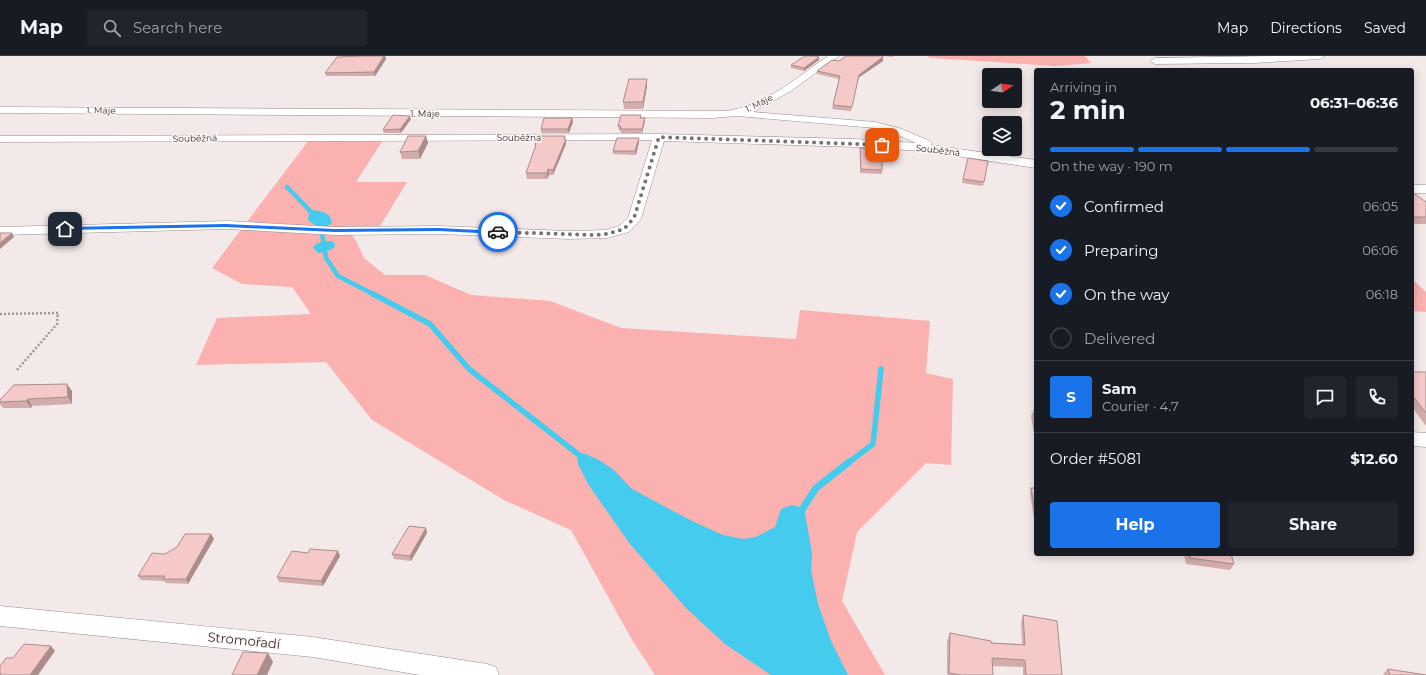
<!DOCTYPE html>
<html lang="en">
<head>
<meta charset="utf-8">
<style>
  body { margin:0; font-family:Montserrat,sans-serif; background:#20242c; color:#f1f3f6; height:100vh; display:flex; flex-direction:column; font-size:15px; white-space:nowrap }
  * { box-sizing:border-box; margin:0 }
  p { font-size:13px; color:#9ea1a6 }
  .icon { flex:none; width:22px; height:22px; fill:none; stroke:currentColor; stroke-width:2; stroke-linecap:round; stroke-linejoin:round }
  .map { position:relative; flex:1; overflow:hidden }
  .drawer { position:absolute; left:1034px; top:12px; width:380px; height:488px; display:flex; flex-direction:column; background:#171b24; border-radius:4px; box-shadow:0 2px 10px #0003 }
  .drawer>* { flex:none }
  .needle { width:26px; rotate:77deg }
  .buttons { position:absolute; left:982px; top:12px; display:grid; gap:8px }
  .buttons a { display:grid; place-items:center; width:40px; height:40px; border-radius:4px; background:#171b24; box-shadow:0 2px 10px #0003; font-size:20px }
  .pin { position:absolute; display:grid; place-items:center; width:34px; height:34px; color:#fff; margin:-17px; border-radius:8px; box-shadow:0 2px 6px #0006 }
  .courier { position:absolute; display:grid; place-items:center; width:40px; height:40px; margin:-20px; border:3px solid #1a73e8; border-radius:50%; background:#fff; color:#222; box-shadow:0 1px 5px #0007 }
  .head em { font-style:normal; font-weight:700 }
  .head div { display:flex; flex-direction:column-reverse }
  .head { display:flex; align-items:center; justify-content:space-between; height:68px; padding:0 16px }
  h1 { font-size:26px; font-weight:700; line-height:30px }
  .bar { display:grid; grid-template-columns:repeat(4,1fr); gap:6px 4px; align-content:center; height:48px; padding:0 16px }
  .bar i { height:5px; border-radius:3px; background:#363941 }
  .bar .on { background:#1a73e8 }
  .bar p { grid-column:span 4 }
  .line { display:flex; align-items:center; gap:10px; padding:0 16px; border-top:1px solid #363941 }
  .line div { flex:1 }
  .round { display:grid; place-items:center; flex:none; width:42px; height:42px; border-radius:4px; background:#20242c }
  ol { padding:0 16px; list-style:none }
  li { display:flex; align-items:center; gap:12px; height:44px }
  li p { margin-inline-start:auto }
  li .icon { padding:4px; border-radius:50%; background:#1a73e8; color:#fff; stroke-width:4 }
  li:last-child { color:#9ea1a6 }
  li i { width:22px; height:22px; border:2px solid #363941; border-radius:50% }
  .button { display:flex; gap:8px; margin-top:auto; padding:8px 16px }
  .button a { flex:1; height:46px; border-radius:4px; background:#1a73e8; color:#fff; font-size:16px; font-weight:700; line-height:46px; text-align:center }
  .button a+a { background:#20242c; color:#f1f3f6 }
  header { display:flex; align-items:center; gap:24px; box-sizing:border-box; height:56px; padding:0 20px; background:#171b24; border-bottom:1px solid #363941 }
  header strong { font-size:19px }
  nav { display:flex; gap:22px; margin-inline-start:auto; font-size:14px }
  .search { width:280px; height:36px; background:#20242c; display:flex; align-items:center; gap:10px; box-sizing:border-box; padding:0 14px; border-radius:4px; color:#9ea1a6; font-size:15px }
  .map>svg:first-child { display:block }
  .green { fill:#fab1af }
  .water { fill:#44cbed }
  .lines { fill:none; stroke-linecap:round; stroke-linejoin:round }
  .stream-far2 { stroke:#44cbed; stroke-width:4.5 }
  .stream-far1 { stroke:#44cbed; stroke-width:5.5 }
  .stream { stroke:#44cbed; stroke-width:7 }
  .street-casing { stroke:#978e8d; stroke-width:1 }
  .path { stroke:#9f9898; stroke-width:2.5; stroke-dasharray:2 2; stroke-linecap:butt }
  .street { fill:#fff; fill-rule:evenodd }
  .wall { fill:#d2adab }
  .shaded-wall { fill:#ab8d8b }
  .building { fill:#f4c9c7; stroke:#ab8d8b }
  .route { fill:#1a73e8 }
  .done { stroke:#777170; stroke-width:4; stroke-dasharray:0 7.2 }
  .labels { text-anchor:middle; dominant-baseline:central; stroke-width:3; stroke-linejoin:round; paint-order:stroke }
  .far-street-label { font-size:9px; fill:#343030; stroke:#fff7f6 }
  .near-street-label { font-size:13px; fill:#343030; stroke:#fff7f6 }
</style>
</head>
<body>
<header>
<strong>Map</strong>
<div class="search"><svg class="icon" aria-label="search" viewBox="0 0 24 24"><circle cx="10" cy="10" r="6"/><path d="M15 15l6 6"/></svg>Search here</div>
<nav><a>Map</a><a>Directions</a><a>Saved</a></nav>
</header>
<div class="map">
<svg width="1426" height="619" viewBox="0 0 1426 619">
  <rect width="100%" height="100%" fill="#f3e9e8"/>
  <!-- green -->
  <path class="green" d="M 927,0 L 1085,0 L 1091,7 L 1055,10 L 931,2 Z
    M 309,84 L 383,84 L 356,126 L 407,126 L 380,170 L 346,170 L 356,185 L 364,202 L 385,219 L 425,219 L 471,239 L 550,245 L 621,272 L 796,283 L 800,254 L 930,265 L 926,317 L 953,323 L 951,409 L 926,407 L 857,476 L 842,545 L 885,619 L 655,619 L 632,584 L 571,474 L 504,444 L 372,364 L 326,306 L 196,309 L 217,262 L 311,258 L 292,231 L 242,228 L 212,212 Z
    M 1412,223 L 1426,236 L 1426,256 L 1412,255 Z"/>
  <!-- water -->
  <path class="water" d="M 313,154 C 321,155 331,157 332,166 C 325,176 315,170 308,164 L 309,157 Z
    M 324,185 L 332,185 L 335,188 L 334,192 L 325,196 L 318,197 L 313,191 L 316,188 Z
    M 577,397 L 586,398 L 599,404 L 614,414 L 632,433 L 692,465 L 723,479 L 743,483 L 756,481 L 775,471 L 781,453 L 792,449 L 804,452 L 812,497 L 811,514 L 818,548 L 831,585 L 848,619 L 771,619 L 725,588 L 686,552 L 630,488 L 588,428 L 578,408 Z"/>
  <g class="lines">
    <!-- stream-far2 -->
    <path class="stream-far2" d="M 287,131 L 316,161
      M 321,172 L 326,202 L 338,220 L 375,239"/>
    <!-- stream-far1 -->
    <path class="stream-far1" d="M 373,238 L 430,268 L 469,313 L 583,402
      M 848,407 L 873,388 L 881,313"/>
    <!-- stream -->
    <path class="stream" d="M 800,457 L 816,432 L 849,406"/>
    <defs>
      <path id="street" d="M 828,0 L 839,0 L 791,35 L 753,56 L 875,66 L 899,72 L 930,85 L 932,87 L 931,89 L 1036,104 L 1036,112 L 923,95 L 855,91 L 664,85 L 641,163 L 629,176 L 607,182 L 570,183 L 439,178 L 335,179 L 227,173 L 0,179 L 0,171 L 227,165 L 335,171 L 439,170 L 570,175 L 606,174 L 619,170 L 628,162 L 652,84 L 0,86 L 0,80 L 659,78 L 855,83 L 916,87 L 891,76 L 875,72 L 737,60 L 712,62 L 0,57 L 0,51 L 724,55 C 763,52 797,21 828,0 Z
        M 1272,0 L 1325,0 L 1320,3 L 1254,7 L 1155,8 L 1150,5 L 1155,2 Z
        M 1412,129 L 1426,129 L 1426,137 L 1412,137 Z
        M 1412,376 L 1426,377 L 1426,391 L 1412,390 Z
        M 0,550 L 313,581 L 487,608 L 496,611 L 499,619 L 420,619 L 313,601 L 0,570 Z"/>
    </defs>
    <!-- street casing -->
    <use href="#street" class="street-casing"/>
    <!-- path -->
    <path class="path" d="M 0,258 L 58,257 L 57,268 L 17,314"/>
    <!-- street -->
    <use href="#street" class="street"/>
  </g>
  <!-- wall -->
  <path class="wall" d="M 363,0 L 385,0 L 386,3 L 375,20 L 326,20 L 325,17 Z
    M 846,0 L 893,0 L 893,1 L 883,0 L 883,5 L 858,22 L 851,55 L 832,53 L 833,49 L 839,23 L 817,18 L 817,15 L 839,5 Z
    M 819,1 L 819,4 L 804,15 L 791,12 L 791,9 Z
    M 647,23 L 647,30 L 643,53 L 624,53 L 623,46 Z
    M 572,62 L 573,66 L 569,77 L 541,77 L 541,73 Z
    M 641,62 L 645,62 L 645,65 L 642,77 L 621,77 L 620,74 L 619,74 L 618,70 Z
    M 411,63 L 401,77 L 384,77 L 383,74 Z
    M 426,80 L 428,87 L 420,103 L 402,103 L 400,96 Z
    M 566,83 L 566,88 L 553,119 L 549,119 L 547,123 L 527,123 L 526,117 L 535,92 L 535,89 Z
    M 639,86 L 636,99 L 613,98 L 613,95 Z
    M 860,92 L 882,114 L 882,118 L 860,117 Z
    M 968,102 L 988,105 L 983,130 L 962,127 Z
    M 1412,136 L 1426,146 L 1426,168 L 1412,168 Z
    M 1412,316 L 1426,316 L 1426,370 L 1412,351 Z
    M 72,335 L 72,348 L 32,350 L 31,352 L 3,352 L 0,348 L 0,344 Z
    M 1034,353 L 1036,353 L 1036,390 L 1031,360 Z
    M 1031,432 L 1036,432 L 1036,469 L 1035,469 L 1030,437 Z
    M 426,472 L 427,477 L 411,505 L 394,503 L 392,498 Z
    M 211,478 L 214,483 L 188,528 L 166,527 L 164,525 L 141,524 L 138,520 L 165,498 Z
    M 338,495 L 340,500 L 323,530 L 279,526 L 277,521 L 308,497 Z
    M 1184,498 L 1231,498 L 1234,508 L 1230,514 L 1186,508 Z
    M 1023,559 L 1062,619 L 1023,619 L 1023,611 L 992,610 L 993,619 L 947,619 L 947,585 L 950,577 L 991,587 L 1022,588 L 1021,566 Z
    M 1388,613 L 1426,619 L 1384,619 L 1383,618 Z"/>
  <!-- shaded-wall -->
  <path class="shaded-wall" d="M 384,0 L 385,0 L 386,3 L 375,20 L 374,16 Z
    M 819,1 L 819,4 L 804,15 L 804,12 Z
    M 883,1 L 883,5 L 858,22 L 851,55 L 859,19 Z
    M 647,23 L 647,30 L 643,53 L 643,46 Z
    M 410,60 L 411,63 L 401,77 L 400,73 Z
    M 572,62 L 573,66 L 569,77 L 568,73 Z
    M 645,62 L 645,65 L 642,77 L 642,73 Z
    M 426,80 L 428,87 L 420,103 L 418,95 Z
    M 565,80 L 565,84 L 566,83 L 566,88 L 553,119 L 553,114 Z
    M 639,82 L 639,86 L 636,99 L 635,95 Z
    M 548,113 L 549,119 L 547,123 L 547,117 Z
    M 12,177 L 14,181 L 0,193 L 0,187 Z
    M 67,328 L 72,335 L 72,348 L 68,341 Z
    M 28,343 L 32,350 L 31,352 L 26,345 Z
    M 426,472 L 427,477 L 411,505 L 410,500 Z
    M 211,478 L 214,483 L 188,528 L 186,523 Z
    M 338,495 L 340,500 L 323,530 L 321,525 Z
    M 51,590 L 55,595 L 38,619 L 30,619 Z
    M 268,597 L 273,606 L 267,619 L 257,619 Z"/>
  <!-- building -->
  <path class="building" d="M 363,0 L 384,0 L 374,16 L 325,17 L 337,1 Z
    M 805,0 L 815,0 L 819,1 L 804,12 L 791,9 Z
    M 846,0 L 883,0 L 883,1 L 859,19 L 852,51 L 833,49 L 840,20 L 817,15 L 832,4 L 839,5 Z
    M 629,23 L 647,23 L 643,46 L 623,46 Z
    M 393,59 L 410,60 L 400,73 L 383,74 Z
    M 621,59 L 641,59 L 640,62 L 645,62 L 642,73 L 620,73 L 621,70 L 618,70 Z
    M 544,62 L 572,62 L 568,73 L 541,73 Z
    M 408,80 L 426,80 L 418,95 L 400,96 Z
    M 537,80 L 565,80 L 564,83 L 566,83 L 553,114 L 548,113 L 547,117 L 526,117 L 536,89 L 535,89 Z
    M 617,82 L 639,82 L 635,95 L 613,95 Z
    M 860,92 L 882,93 L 882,114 L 861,113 Z
    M 968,102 L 988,105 L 984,126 L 963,123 Z
    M 1412,136 L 1426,146 L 1426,161 L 1415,161 L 1412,159 Z
    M 0,177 L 12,177 L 0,187 Z
    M 1412,316 L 1426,316 L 1426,357 L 1412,339 Z
    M 67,328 L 68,341 L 28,343 L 26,345 L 0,346 L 0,344 L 14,329 Z
    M 1034,353 L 1036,353 L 1036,368 Z
    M 1031,432 L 1036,432 L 1036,461 Z
    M 409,470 L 426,472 L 410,500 L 392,498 Z
    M 185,478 L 211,478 L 186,523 L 163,523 L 165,520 L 138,520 L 152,497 L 165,498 L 177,491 Z
    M 310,493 L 338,495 L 321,525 L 277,521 L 292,495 L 308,497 Z
    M 1189,498 L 1231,498 L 1234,508 L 1190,502 Z
    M 1023,559 L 1057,565 L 1062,619 L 1026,619 L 1025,604 L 992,602 L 993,619 L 961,619 L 949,617 L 950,577 L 991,585 L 991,587 L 1025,589 Z
    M 24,588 L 51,590 L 30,619 L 0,619 L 1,618 L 0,618 L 0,610 L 6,602 L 13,602 Z
    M 243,596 L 268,597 L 257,619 L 232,619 Z
    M 1388,613 L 1426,619 L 1390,619 Z"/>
  <!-- route -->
  <path class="route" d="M 226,168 L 335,173 L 439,172 L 498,175 L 501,176 L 498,178 L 439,175 L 335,176 L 226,171 L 65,174 L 62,173 L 65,171 Z"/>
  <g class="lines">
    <!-- done -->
    <path class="done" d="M 498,176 L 595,179 L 607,178 L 624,173 L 634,162 L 659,81 L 882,89"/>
  </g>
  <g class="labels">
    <!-- far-street labels -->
    <g class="far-street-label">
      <text transform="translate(759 47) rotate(-26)">1. Máje</text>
      <text transform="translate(101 54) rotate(1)">1. Máje</text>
      <text x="425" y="57">1. Máje</text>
      <text x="519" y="81">Souběžná</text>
      <text transform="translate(195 82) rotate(-1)">Souběžná</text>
      <text transform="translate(938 94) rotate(7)">Souběžná</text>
    </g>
    <!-- near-street labels -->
    <g class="near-street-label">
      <text transform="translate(244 584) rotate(6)">Stromořadí</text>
    </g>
  </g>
</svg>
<div class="buttons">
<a><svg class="needle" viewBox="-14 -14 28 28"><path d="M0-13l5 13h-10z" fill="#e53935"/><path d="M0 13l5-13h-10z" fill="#9ea1a6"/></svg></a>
<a><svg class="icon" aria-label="layers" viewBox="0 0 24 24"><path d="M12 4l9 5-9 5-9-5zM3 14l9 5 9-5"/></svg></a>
</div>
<div class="pin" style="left:882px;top:89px;background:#ea580c"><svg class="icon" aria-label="bag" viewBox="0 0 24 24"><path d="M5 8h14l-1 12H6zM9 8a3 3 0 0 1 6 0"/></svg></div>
<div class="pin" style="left:65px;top:173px;background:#1f2937"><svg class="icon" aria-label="home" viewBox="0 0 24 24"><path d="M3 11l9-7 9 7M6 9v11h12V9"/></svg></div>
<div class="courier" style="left:498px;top:176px"><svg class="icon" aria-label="car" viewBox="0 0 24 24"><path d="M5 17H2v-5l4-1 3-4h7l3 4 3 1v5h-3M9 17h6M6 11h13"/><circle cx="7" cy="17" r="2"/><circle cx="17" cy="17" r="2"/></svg></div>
<section class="drawer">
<div class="head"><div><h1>2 min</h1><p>Arriving in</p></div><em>06:31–06:36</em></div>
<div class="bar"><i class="on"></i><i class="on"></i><i class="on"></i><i></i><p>On the way · 190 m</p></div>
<ol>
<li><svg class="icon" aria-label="check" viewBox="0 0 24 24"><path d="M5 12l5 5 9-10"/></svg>Confirmed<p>06:05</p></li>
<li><svg class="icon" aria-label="check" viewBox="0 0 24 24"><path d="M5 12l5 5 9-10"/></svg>Preparing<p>06:06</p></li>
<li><svg class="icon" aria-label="check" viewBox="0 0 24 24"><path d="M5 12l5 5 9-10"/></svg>On the way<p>06:18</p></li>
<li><i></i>Delivered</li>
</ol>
<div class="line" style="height:72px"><b class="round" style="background:#1a73e8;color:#fff">S</b><div><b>Sam</b><p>Courier · 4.7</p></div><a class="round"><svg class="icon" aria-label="chat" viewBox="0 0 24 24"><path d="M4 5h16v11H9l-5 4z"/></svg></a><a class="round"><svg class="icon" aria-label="phone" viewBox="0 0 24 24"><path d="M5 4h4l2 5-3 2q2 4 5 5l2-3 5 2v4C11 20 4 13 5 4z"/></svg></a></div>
<div class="line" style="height:52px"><div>Order #5081</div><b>$12.60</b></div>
<div class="button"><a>Help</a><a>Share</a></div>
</section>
</div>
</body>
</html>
